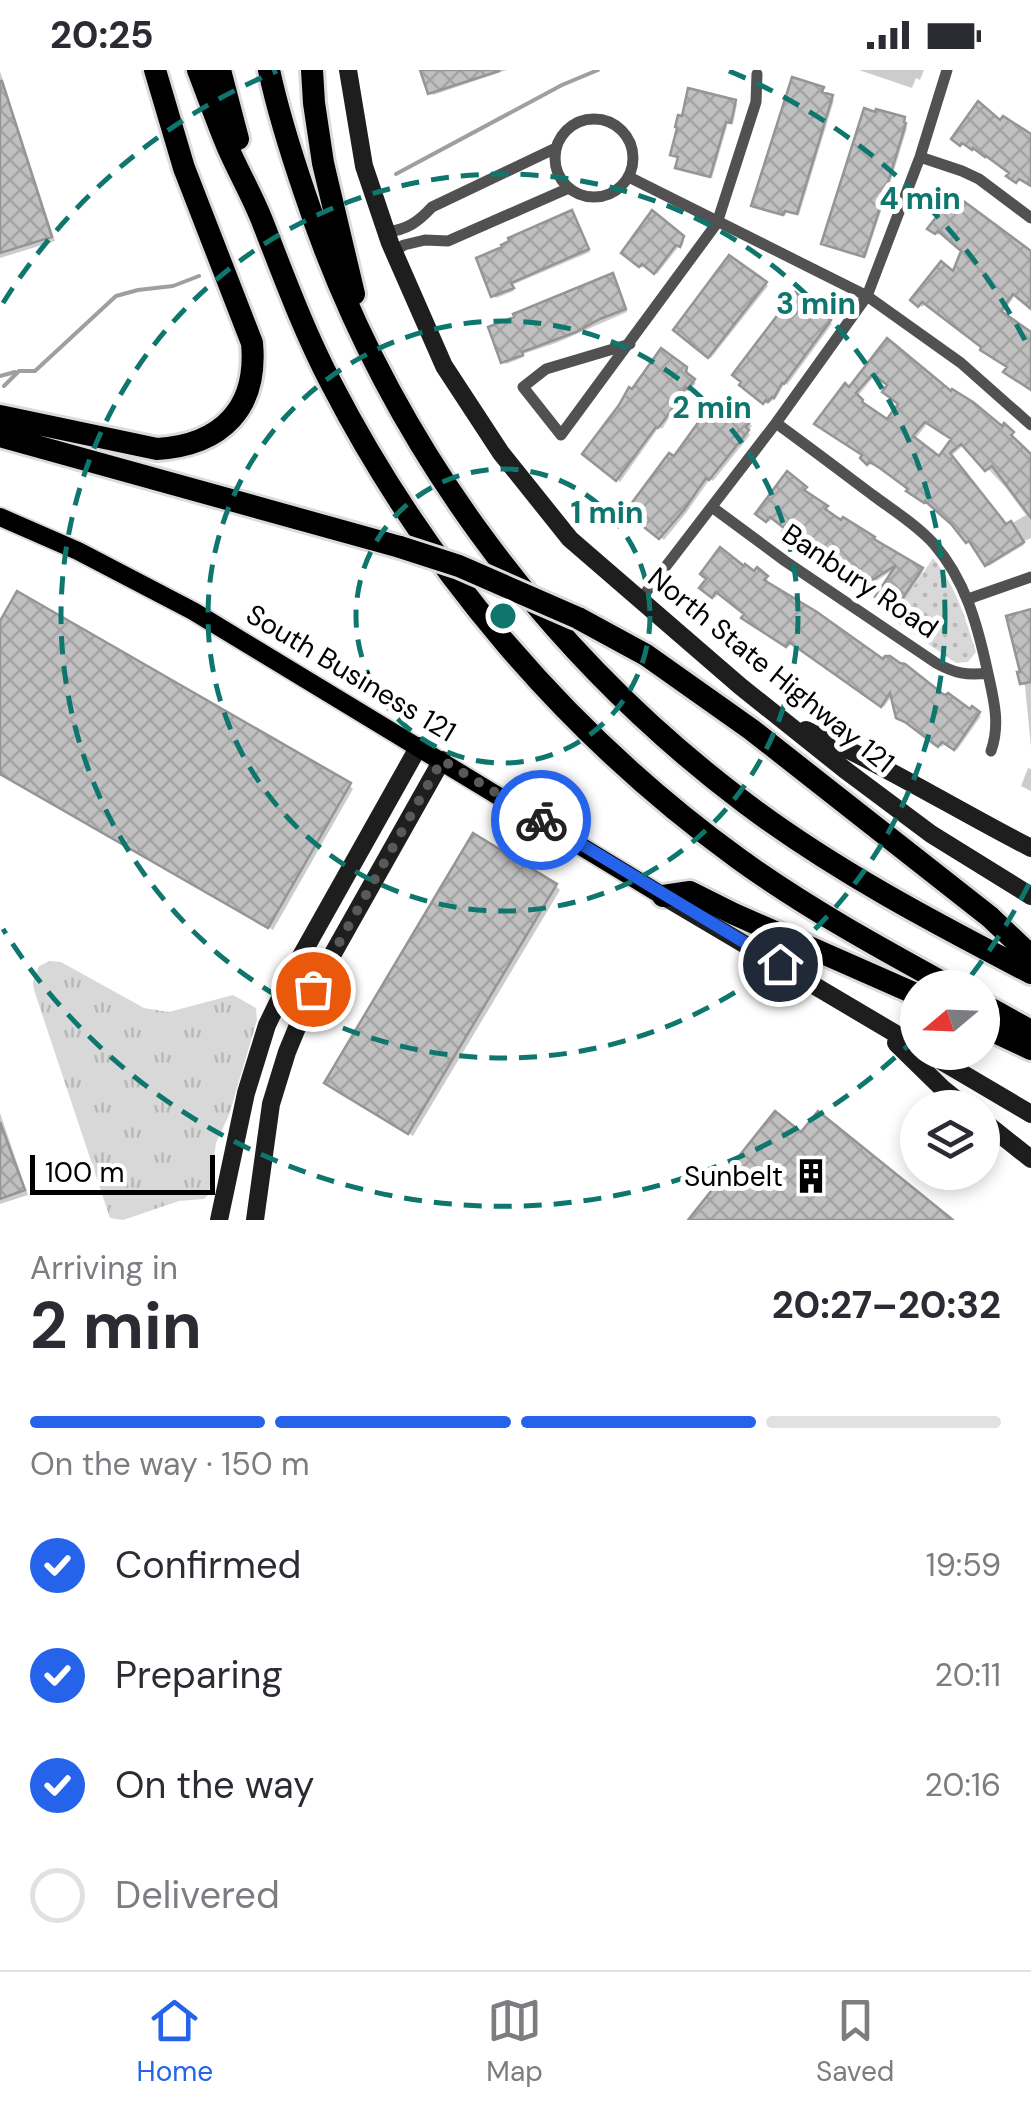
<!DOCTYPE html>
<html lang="en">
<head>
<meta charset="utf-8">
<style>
  body { margin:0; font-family:"DM Sans",sans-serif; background:#f7f7f7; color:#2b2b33; height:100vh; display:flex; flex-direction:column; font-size:38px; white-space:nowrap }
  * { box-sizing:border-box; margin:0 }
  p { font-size:32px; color:#7c7c81 }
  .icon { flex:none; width:55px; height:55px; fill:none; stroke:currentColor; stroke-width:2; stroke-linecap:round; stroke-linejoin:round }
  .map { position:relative; height:1150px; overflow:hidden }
  .panel { display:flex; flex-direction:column; background:#fff; flex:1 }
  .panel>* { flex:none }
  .needle { width:65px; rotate:251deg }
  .buttons { position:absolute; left:900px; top:900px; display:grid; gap:20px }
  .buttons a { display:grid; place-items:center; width:100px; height:100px; border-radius:50%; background:#fff; box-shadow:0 5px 15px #0003; font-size:50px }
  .scale { position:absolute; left:30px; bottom:25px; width:185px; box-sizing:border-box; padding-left:10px; border:5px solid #000; border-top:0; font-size:28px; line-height:35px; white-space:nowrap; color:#000; -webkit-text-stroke:8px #fff; paint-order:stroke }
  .pin { position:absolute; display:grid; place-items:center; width:85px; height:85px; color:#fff; margin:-42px; border:5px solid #fff; border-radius:50%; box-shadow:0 2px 10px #0007 }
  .courier { position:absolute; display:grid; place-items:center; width:100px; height:100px; margin:-50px; border:8px solid #2563eb; border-radius:50%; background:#fff; color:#222; box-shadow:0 2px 12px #0007 }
  .headline em { font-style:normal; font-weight:700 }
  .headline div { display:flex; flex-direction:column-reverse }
  .headline { display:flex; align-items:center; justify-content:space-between; height:170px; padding:0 30px }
  h1 { font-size:65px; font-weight:700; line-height:75px }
  .bar { display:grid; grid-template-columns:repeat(4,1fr); gap:15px 10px; align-content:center; height:120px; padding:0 30px }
  .bar i { height:12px; border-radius:8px; background:#e1e1e2 }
  .bar .active { background:#2563eb }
  .bar p { grid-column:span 4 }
  ol { padding:0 30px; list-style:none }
  li { display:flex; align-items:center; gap:30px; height:110px }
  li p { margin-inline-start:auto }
  li .icon { padding:10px; border-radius:50%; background:#2563eb; color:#fff; stroke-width:4 }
  li:last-child { color:#7c7c81 }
  li i { width:55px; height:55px; border:5px solid #e1e1e2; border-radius:50% }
  .status { display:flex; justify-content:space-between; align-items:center; height:70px; padding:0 50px; background:#fff; direction:ltr }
  .status svg { height:28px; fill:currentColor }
  .dock { display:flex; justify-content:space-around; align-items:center; height:140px; border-top:2px solid #e1e1e2; background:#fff; font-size:28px; color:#7c7c81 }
  .dock a { display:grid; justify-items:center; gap:5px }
  .dock .active { color:#2563eb }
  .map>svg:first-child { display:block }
  .grass { fill:url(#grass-tufts) }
  .park { fill:url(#park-dots) }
  .shadow { fill:#0003; fill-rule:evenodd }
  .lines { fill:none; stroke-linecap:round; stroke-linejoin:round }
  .stream { stroke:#9f9f9f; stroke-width:4 }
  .building { fill:url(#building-cross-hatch); stroke:#959595; stroke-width:2.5; fill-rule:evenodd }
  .primary-casing { stroke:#dbdbdb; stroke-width:22 }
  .highway-casing { stroke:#dbdbdb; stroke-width:28 }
  .street { stroke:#515151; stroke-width:11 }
  .secondary { stroke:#1e1e1e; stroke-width:18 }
  .primary { stroke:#000; stroke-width:18 }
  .highway { stroke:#000; stroke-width:22 }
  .highway-bridge-casing { stroke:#dbdbdb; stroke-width:28; stroke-linecap:butt }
  .highway-bridge { stroke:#000; stroke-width:22 }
  .done { stroke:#595959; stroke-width:10; stroke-dasharray:0 18 }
  .route { stroke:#2563eb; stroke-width:12 }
  .ring { fill:none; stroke:#0f766e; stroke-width:5; stroke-dasharray:18 12 }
  .labels { text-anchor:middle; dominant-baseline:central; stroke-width:10; stroke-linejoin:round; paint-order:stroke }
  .street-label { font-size:28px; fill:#000; stroke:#fff }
  .poi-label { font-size:28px; fill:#000; stroke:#fff; text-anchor:end }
  .centre { fill:#0f766e; stroke:#fff; stroke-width:5 }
  .ring-label { font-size:30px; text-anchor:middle; font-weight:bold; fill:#0f766e; stroke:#fff; stroke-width:10; stroke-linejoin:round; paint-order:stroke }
</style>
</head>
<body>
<div class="status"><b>20:25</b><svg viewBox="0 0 49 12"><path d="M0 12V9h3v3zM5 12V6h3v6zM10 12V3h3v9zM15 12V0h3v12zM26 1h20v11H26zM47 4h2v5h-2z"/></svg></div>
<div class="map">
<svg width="1031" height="1150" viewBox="0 0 1031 1150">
  <defs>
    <pattern id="grass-tufts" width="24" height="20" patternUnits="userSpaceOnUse" patternTransform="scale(2.5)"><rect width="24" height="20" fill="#d8d8d8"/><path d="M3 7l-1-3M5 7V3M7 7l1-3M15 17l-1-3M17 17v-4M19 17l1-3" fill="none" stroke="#b8b8b8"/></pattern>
    <pattern id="park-dots" width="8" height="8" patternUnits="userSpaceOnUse" patternTransform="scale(2.5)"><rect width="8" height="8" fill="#d8d8d8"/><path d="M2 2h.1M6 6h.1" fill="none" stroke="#b8b8b8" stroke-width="1.8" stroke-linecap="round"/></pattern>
    <pattern id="building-cross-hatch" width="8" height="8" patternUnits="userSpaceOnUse" patternTransform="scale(2.5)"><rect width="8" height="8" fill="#c0c0c0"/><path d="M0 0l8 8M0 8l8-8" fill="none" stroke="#a3a3a3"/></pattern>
  </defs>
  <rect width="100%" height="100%" fill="#fff"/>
  <!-- grass -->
  <path class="grass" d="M 50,891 L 61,892 L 144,938 L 169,942 L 233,925 L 256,938 L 257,950 L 229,1045 L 216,1073 L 209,1124 L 204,1129 L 179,1131 L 123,1150 L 110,1148 L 34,920 L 33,912 L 39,896 Z"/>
  <!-- park -->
  <path class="park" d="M 933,488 C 956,516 965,547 976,582 L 968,592 L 956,593 L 892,549 Z"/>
  <!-- shadow -->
  <path class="shadow" d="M 422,0 L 507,0 L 433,25 Z
    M 859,0 L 924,0 L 920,10 L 916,8 L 912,18 Z
    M 0,1 L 55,171 L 0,188 Z
    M 822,20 L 824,22 L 823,25 L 834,30 L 799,145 L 787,141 L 785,146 L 756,138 L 754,135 Z
    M 735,32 L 737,34 L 733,54 L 728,53 L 712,108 L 680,99 L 678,97 L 680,88 L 673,84 L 683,49 Z
    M 904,49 L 907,58 L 885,130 L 882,129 L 881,141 L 866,187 L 826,176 L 824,174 Z
    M 652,143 L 684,171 L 682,177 L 679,176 L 657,204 L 645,194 L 642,198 L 624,183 Z
    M 574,146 L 590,182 L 512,215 L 514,221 L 496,228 L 493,226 Z
    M 930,159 L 1031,184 L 1031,236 L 1016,224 L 1002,244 L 1031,265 L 1031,318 L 1010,297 L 926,233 L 922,237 L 913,230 L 954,205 L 964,181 L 941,162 L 938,165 Z
    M 614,208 L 627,242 L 556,273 L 523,284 L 524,287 L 506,294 L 503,292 Z
    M 766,214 L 768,216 L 711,288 L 676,260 Z
    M 807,229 L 831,248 L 829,251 L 832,254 L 787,315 L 785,313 L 776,328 L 767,334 L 744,317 Z
    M 887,271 L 952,324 L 1002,359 L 1004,357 L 1014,366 L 1012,369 L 1031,387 L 1031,468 L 1022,472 L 1024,475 L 989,496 L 972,471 L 970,473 L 954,454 L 928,431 L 927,433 L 911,423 L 911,419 L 874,393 L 871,395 L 863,387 L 850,321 ZM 876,304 L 890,315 L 901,334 L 888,352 L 857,327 ZM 928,353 L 954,370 L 940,390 L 914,370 ZM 965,374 L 1006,418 L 1026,445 L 1006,457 L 950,387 Z
    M 685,299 L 688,302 L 687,306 L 696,313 L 691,319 L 689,317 L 662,359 L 659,357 L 620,412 L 585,383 L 632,323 Z
    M 732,340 L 752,356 L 747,362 L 750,365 L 713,411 L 710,409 L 686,443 L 664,470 L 628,442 L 674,389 Z
    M 787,405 L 807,421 L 805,424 L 829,440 L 826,443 L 923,502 L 901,536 L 893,530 L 890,536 L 878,527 L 898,497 L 867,517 L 835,498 L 773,448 L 769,452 L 759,443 Z
    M 758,501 L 768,510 L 765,513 L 884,592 L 981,646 L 957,680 L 945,672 L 942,677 L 910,653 L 893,624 L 884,637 L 792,573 L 789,577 L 747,550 L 747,544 L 720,522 L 715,528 L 705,520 L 755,505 Z
    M 1031,541 L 1031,677 L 1025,616 L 1022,613 Z
    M 0,556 L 349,715 L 353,719 L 273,860 L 0,704 Z
    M 1028,698 L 1031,699 L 1031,721 L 1021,716 Z
    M 556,816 L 560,820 L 413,1066 L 332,1017 Z
    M 0,1043 L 28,1125 L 0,1134 Z"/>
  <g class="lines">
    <!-- stream -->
    <path class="stream" d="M 396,104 L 562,15 L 598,0
      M 0,306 L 15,302
      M 4,316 L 19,301 L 35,301 L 116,226 L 138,220 L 173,216 L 199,206"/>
  </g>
  <!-- building -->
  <path class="building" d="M 420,0 L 499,0 L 499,1 L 428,24 Z
    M 792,7 L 824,17 L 822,22 L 833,25 L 797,144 L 785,141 L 783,145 L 751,136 Z
    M 0,11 L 2,11 L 52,167 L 0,183 Z
    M 688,18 L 736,30 L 731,53 L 726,52 L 710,107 L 675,98 L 678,87 L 670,85 L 677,58 L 675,57 L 678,45 L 682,46 Z
    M 978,31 L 1000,50 L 1003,46 L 1031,64 L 1031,116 L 1019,109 L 1016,113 L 1006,106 L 1009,103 L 986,86 L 985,87 L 973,78 L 972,80 L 962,73 L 960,76 L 951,69 Z
    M 864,38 L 875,42 L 876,39 L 905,47 L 904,52 L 906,53 L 883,129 L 880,128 L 880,138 L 864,187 L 821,174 Z
    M 954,124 L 1031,181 L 1031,239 L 1013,224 L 1001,241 L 1031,262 L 1031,320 L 1003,302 L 1007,297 L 980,280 L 981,277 L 922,232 L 918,237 L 910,230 L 941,191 L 953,201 L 961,181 L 938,161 L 935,164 L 927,159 Z
    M 572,140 L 589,179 L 511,213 L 514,218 L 491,227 L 476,188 L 502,177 L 501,175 L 509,171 L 508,168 Z
    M 652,140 L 684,166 L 680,177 L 676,175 L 654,204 L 642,194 L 639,197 L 621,183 Z
    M 729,185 L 767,212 L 708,288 L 673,260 Z
    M 613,203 L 626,239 L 600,249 L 576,262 L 522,282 L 523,285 L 501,293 L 488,257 L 514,247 L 513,244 Z
    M 795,222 L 804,229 L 806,226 L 830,244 L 828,248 L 831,250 L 784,314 L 782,313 L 774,328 L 772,327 L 768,332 L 766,330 L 763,334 L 739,315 L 741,312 L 732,305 Z
    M 887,268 L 951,321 L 952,319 L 973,332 L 1002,356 L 1004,353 L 1014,362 L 1011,365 L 1031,384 L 1031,448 L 992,396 L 985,401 L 961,374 L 950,383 L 1006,454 L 1011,451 L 1024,472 L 985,496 L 969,471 L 966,473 L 951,454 L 925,431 L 924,433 L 906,421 L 908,419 L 881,399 L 870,392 L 867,395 L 860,388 L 862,385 L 814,354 L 845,313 L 849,317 ZM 873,304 L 887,315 L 882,322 L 898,334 L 887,349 L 862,332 L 863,330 L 856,323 ZM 925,352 L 951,369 L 939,386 L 913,366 Z
    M 661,278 L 687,297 L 686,302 L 695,309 L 688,319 L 686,317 L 668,345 L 658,358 L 656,357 L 616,411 L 582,384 L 619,335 L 629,317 L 632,319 Z
    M 715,329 L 729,340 L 732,336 L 751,351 L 746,357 L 749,360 L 709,410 L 706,408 L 684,440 L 659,469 L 625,442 L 669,383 L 674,386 Z
    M 787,401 L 807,417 L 804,420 L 828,436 L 825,439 L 841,450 L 843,447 L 875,467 L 874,469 L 923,498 L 898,535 L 890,530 L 886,535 L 875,527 L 896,495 L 863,516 L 782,462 L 784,458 L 770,447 L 766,452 L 755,444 Z
    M 720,477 L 744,496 L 745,494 L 754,501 L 757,497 L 768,506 L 764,510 L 817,542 L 883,589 L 885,586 L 890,586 L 900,593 L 905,594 L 943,624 L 946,625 L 948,623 L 970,639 L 972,636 L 980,642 L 954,680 L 942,672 L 938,677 L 905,652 L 896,648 L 890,623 L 881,637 L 789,572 L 786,577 L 741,548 L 744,544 L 716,522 L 712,528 L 699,518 L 706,509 L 700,504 Z
    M 17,521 L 351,713 L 268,858 L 0,704 L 0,551 Z
    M 1031,539 L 1031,612 L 1020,614 L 1017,602 L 1020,602 L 1006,546 Z
    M 473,763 L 557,814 L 408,1064 L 324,1013 Z
    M 775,1041 L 801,1062 L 818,1041 L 953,1150 L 688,1150 Z
    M 0,1052 L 25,1120 L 0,1129 Z"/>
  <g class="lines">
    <defs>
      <path id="primary" d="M 0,447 L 78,481 L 193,541 L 663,826"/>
      <path id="highway" d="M 198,0 C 208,26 217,52 228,78 C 239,103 253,127 263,153 C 284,207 304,261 331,313 C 428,501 568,665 739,789 C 807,838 880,878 953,918
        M 220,0 L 238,69
        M 269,0 C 278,42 291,83 305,124 C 385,366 541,579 745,733 C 834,800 933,852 1031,903
        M 312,0 L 314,33 L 323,93 L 354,224
        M 0,346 L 157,379 C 222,375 258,338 252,273 L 184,98 L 155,0
        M 0,366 L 400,477
        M 578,548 L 646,585 L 752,660 L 990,847 L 1031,886
        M 663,826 L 690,822 L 734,844 L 918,925
        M 982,934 L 1031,961
        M 982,956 L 1031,979"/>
    </defs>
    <!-- primary casing -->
    <use href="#primary" class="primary-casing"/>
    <!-- highway casing -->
    <use href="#highway" class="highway-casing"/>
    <!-- street -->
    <path class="street" d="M555 88a39 39 0 1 1 78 0a39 39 0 1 1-78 0Z
      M 920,87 L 962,101 L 979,109 L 1031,148
      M 629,107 L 867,226 L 961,293 L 1031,355
      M 386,162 C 407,160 418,152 432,137 L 556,78
      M 393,182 L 404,175 L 425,170 L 448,171 L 569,118
      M 630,274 L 546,299 L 523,317 L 561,365 L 717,153 L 756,32 L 757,4
      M 776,353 C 809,377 842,402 874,426 C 894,441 917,455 934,474 C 965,510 977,553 987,599 C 993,627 1001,653 991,681
      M 712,437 L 785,491 L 936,593 C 954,603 967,606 988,603
      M 968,529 L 1031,507
      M 640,530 L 776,353 L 867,226 L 920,87 L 947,0"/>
    <!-- secondary -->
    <path class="secondary" d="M 348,0 L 364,96 L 390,173 L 444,296 L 501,383 L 570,469 L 740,616 L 844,699 L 931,764 L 1031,826
      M 806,660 C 883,694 955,739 1031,778
      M 663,826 L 918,977
      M 896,973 L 942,1018 L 967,1038
      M 926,982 L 1031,1044
      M 982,1050 L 1031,1089
      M 219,1150 L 246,1023 L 267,955 L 296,895 L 419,676
      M 255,1150 L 271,1034 L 287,982 L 313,919 L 442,690"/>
    <!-- primary -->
    <use href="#primary" class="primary"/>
    <!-- highway -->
    <use href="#highway" class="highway"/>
    <defs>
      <path id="highway-bridge" d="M 400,477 L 459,496 L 578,548"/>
    </defs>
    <!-- highway-bridge casing -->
    <use href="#highway-bridge" class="highway-bridge-casing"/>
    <!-- highway-bridge -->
    <use href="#highway-bridge" class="highway-bridge"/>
  </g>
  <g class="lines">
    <!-- done -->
    <path class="done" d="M 313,919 L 442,690 L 541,750"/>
    <!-- route -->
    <path class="route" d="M 541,750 L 780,894"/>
  </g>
  <!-- distance rings -->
  <g class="ring">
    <circle cx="503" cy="546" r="147"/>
    <circle cx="503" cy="546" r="295"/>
    <circle cx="503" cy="546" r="442"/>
    <path d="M1029 814A590 590 0 0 1 962 917M917 967A590 590 0 0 1 3 859M3 233A590 590 0 0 1 277 1M729 1A590 590 0 0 1 1029 278"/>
  </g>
  <!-- icons -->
  <defs>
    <symbol id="building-bare" viewBox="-9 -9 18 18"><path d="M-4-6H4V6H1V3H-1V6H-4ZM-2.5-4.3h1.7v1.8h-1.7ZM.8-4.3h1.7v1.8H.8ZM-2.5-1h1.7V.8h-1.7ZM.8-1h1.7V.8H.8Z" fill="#000" stroke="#fff" stroke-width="2.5" paint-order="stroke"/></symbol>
  </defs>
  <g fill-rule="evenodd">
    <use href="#building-bare" x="786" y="1081" width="50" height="50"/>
  </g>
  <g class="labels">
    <!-- street labels -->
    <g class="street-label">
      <text transform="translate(860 511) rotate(34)">Banbury Road</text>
      <text transform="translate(771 600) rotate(39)">North State Highway 121</text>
      <text transform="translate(351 603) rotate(31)">South Business 121</text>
    </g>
    <!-- poi labels -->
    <g class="poi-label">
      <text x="783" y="1106">Sunbelt</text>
    </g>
  </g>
  <circle cx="503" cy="546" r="15" class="centre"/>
  <g class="ring-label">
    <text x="920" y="139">4 min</text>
    <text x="816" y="244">3 min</text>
    <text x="712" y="348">2 min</text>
    <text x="607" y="453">1 min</text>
  </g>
</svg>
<div class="buttons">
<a><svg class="needle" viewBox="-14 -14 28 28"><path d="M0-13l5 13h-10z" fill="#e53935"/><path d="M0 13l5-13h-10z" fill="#7c7c81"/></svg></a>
<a><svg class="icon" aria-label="layers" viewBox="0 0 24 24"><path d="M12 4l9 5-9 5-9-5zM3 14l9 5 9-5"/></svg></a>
</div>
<div class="scale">100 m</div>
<div class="pin" style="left:313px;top:919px;background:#ea580c"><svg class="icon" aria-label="bag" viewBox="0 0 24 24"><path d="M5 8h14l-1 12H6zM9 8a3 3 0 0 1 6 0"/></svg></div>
<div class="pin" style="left:780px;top:894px;background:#1f2937"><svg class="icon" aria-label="home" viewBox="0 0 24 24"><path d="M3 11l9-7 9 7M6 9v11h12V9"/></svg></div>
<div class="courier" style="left:541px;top:750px"><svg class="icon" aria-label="bike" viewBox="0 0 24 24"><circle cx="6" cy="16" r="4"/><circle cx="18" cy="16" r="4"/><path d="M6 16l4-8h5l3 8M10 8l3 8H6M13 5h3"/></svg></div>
</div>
<section class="panel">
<div class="headline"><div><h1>2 min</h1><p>Arriving in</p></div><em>20:27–20:32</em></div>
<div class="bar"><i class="active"></i><i class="active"></i><i class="active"></i><i></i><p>On the way · 150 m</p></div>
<ol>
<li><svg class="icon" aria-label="check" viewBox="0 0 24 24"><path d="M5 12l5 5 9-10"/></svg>Confirmed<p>19:59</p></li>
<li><svg class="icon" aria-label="check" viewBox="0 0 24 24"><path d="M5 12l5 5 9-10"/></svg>Preparing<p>20:11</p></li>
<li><svg class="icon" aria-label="check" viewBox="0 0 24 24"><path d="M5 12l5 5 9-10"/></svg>On the way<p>20:16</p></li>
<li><i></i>Delivered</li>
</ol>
</section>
<nav class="dock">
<a class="active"><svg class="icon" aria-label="home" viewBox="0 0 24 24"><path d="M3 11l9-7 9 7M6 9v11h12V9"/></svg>Home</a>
<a><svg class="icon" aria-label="map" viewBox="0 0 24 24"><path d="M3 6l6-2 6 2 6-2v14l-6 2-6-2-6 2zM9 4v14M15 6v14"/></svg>Map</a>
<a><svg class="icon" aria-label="saved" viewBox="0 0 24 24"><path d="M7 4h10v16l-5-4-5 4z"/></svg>Saved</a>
</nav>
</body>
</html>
